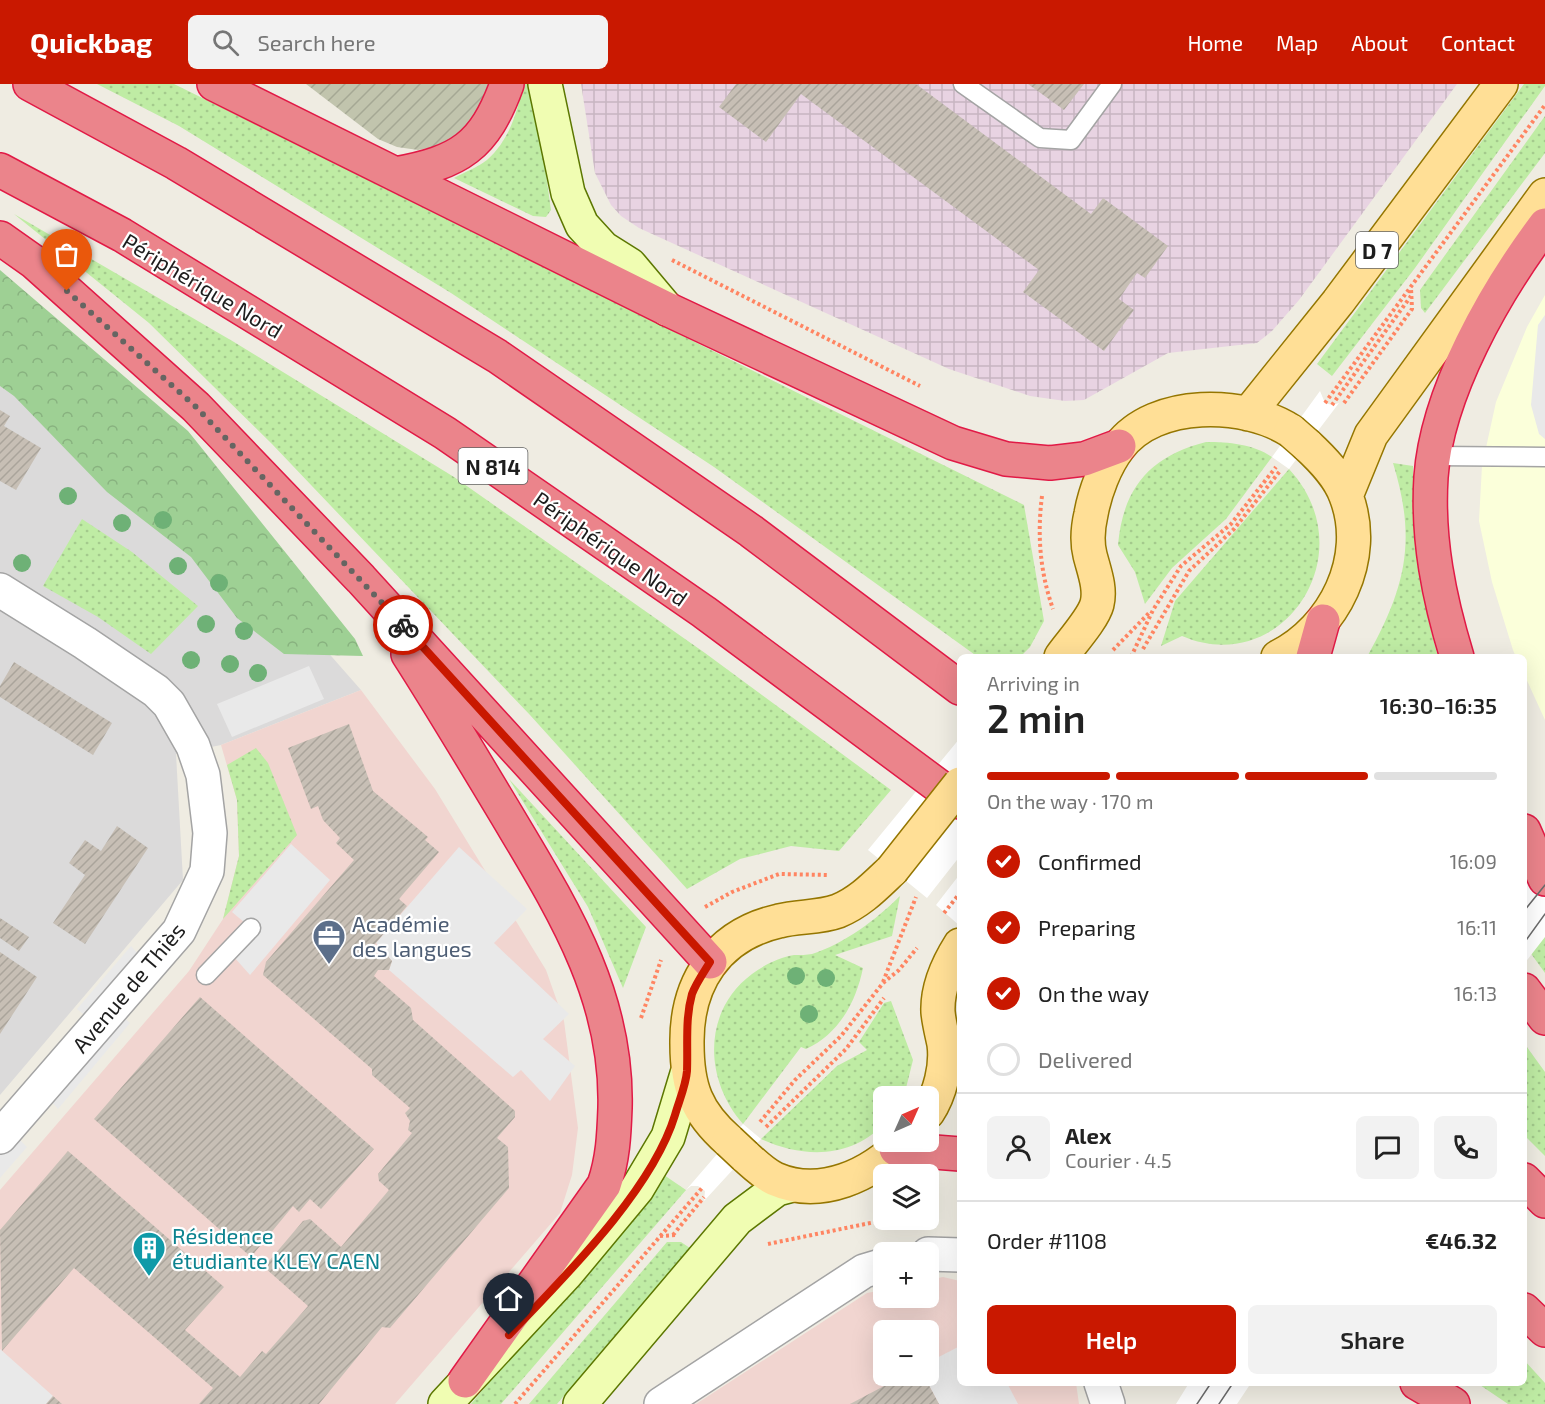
<!DOCTYPE html>
<html lang="en">
<head>
<meta charset="utf-8">
<style>
  body { margin:0; font-family:"Exo 2",sans-serif; background:#f2f2f2; color:#222; height:100vh; display:flex; flex-direction:column; font-size:22px; white-space:nowrap }
  * { box-sizing:border-box; margin:0 }
  p { font-size:20px; color:#767676 }
  .icon { flex:none; width:33px; height:33px; fill:none; stroke:currentColor; stroke-width:2; stroke-linecap:round; stroke-linejoin:round }
  .map { position:relative; flex:1; overflow:hidden }
  .panel { position:absolute; left:957px; top:570px; width:570px; height:732px; display:flex; flex-direction:column; background:#fff; border-radius:9px; box-shadow:0 6px 24px #0002 }
  .panel>* { flex:none }
  .needle { width:39px; rotate:45deg }
  .buttons { position:absolute; left:873px; top:1002px; display:grid; gap:12px }
  .buttons a { display:grid; place-items:center; width:66px; height:66px; border-radius:9px; background:#fff; box-shadow:0 6px 24px #0002; font-size:30px }
  .pin { position:absolute; display:grid; place-items:center; width:51px; height:51px; color:#fff; margin:-62px -26px; border-radius:50% 50% 50% 0; rotate:-45deg; box-shadow:0 0 6px #0007 }
  .pin .icon { rotate:45deg }
  .courier { position:absolute; display:grid; place-items:center; width:60px; height:60px; margin:-30px; border:4px solid #c91800; border-radius:50%; background:#fff; color:#222; box-shadow:0 2px 8px #0007 }
  .overview em { font-style:normal; font-weight:600 }
  .overview div { display:flex; flex-direction:column-reverse }
  .overview { display:flex; align-items:center; justify-content:space-between; height:102px; padding:0 30px }
  h1 { font-size:39px; font-weight:600; line-height:45px }
  .bar { display:grid; grid-template-columns:repeat(4,1fr); gap:9px 6px; align-content:center; height:72px; padding:0 30px }
  .bar i { height:8px; border-radius:4px; background:#e0e0e0 }
  .bar .current { background:#c91800 }
  .bar p { grid-column:span 4 }
  .line { display:flex; align-items:center; gap:15px; padding:0 30px; border-top:2px solid #e0e0e0 }
  .line div { flex:1 }
  .round { display:grid; place-items:center; flex:none; width:63px; height:63px; border-radius:9px; background:#f2f2f2 }
  ol { padding:0 30px; list-style:none }
  li { display:flex; align-items:center; gap:18px; height:66px }
  li p { margin-inline-start:auto }
  li .icon { padding:6px; border-radius:50%; background:#c91800; color:#fff; stroke-width:4 }
  li:last-child { color:#767676 }
  li i { width:33px; height:33px; border:3px solid #e0e0e0; border-radius:50% }
  .cta { display:flex; gap:12px; margin-top:auto; padding:12px 30px }
  .cta a { flex:1; height:69px; border-radius:9px; background:#c91800; color:#fff; font-size:24px; font-weight:600; line-height:69px; text-align:center }
  .cta a+a { background:#f2f2f2; color:#222 }
  header { display:flex; align-items:center; gap:36px; box-sizing:border-box; height:84px; padding:0 30px; background:#c91800; color:#fff }
  header strong { font-size:28px }
  nav { display:flex; gap:33px; margin-inline-start:auto; font-size:21px }
  .search { width:420px; height:54px; background:#f2f2f2; display:flex; align-items:center; gap:15px; box-sizing:border-box; padding:0 21px; border-radius:9px; color:#767676; font-size:22px }
  .map>svg:first-child { display:block }
  .residential { fill:#dbdada }
  .commercial { fill:#f1d5d0; fill-rule:evenodd }
  .industrial { fill:url(#industrial-grid) }
  .education { fill:#fbffda }
  .construction { fill:url(#construction-furrows) }
  .grass { fill:url(#grass-dots) }
  .forest { fill:url(#forest-crowns) }
  .parking { fill:#e9e9e9 }
  .pier { fill:#fff }
  .building { fill:url(#building-hatch) }
  .lines { fill:none; stroke-linecap:round; stroke-linejoin:round }
  .lane-casing { stroke:#a4a4a4; stroke-width:21 }
  .street-casing { stroke:#a4a4a4; stroke-width:36 }
  .secondary-casing { stroke:#5c7700; stroke-width:36 }
  .primary-casing { stroke:#957600; stroke-width:36 }
  .highway-casing { stroke:#e11a46; stroke-width:36 }
  .path { stroke:#ff8562; stroke-width:4; stroke-dasharray:3 3; stroke-linecap:butt }
  .lane { stroke:#fff; stroke-width:18 }
  .street { stroke:#fff; stroke-width:33 }
  .secondary { stroke:#f0fdb2; stroke-width:33 }
  .primary { stroke:#ffdf96; stroke-width:33 }
  .highway { stroke:#eb848b; stroke-width:33 }
  .tram { stroke:#6b6b6b; stroke-width:1.5 }
  .primary-bridge-casing { stroke:#957600; stroke-width:36; stroke-linecap:butt }
  .primary-bridge { stroke:#ffdf96; stroke-width:33 }
  .tree { fill:#6eb176 }
  .done { stroke:#666562; stroke-width:6; stroke-dasharray:0 10.8 }
  .route { stroke:#c91800; stroke-width:8 }
  .labels { text-anchor:middle; dominant-baseline:central; stroke-width:4.5; stroke-linejoin:round; paint-order:stroke }
  .shield { fill:#fff; stroke:#616161; stroke-width:1.5 }
  .shield-label { font-size:21px; font-weight:bold; fill:#1d1d1d }
  .street-label { font-size:22px; fill:#1d1d1d; stroke:#fff }
  .service-label { font-size:22px; fill:#4e5e75; stroke:#fff; text-anchor:start }
  .culture-label { font-size:22px; fill:#0d838f; stroke:#fff; text-anchor:start }
</style>
</head>
<body>
<header>
<strong>Quickbag</strong>
<div class="search"><svg class="icon" aria-label="search" viewBox="0 0 24 24"><circle cx="10" cy="10" r="6"/><path d="M15 15l6 6"/></svg>Search here</div>
<nav><a>Home</a><a>Map</a><a>About</a><a>Contact</a></nav>
</header>
<div class="map">
<svg width="1545" height="1320" viewBox="0 0 1545 1320">
  <defs>
    <pattern id="industrial-grid" width="8" height="8" patternUnits="userSpaceOnUse" patternTransform="scale(1.5)"><rect width="8" height="8" fill="#e8d3e2"/><path d="M0 4h8M4 0v8" fill="none" stroke="#c7b5c1"/></pattern>
    <pattern id="construction-furrows" width="10" height="10" patternUnits="userSpaceOnUse" patternTransform="scale(1.5)"><rect width="10" height="10" fill="#c1c4ad"/><path d="M-1 1l2-2M0 10L10 0M9 11l2-2" fill="none" stroke="#a5a894"/></pattern>
    <pattern id="grass-dots" width="8" height="8" patternUnits="userSpaceOnUse" patternTransform="scale(1.5)"><rect width="8" height="8" fill="#bfeca4"/><path d="M2 2h.1M6 6h.1" fill="none" stroke="#a4ca8d" stroke-width="1.8" stroke-linecap="round"/></pattern>
    <pattern id="forest-crowns" width="20" height="18" patternUnits="userSpaceOnUse" patternTransform="scale(1.5)"><rect width="20" height="18" fill="#9ed094"/><path d="M2 6a3 3 0 1 1 6 0M12 15a3 3 0 1 1 6 0" fill="none" stroke="#88b27f"/></pattern>
    <pattern id="building-hatch" width="6" height="6" patternUnits="userSpaceOnUse" patternTransform="scale(1.5)"><rect width="6" height="6" fill="#c7bfb5"/><path d="M-1 1l2-2M0 6l6-6M5 7l2-2" fill="none" stroke="#aaa49b"/></pattern>
  </defs>
  <rect width="100%" height="100%" fill="#efece2"/>
  <!-- residential -->
  <path class="residential" d="M 0,218 L 47,249 L 361,606 L 221,661 L 176,670 L 183,796 L 0,1011 Z"/>
  <!-- commercial -->
  <path class="commercial" d="M 361,606 L 435,705 L 546,886 L 564,937 L 578,1044 L 572,1091 L 560,1129 L 395,1320 L 0,1320 L 0,1106 L 189,887 L 223,835 L 239,772 L 237,716 L 221,661 Z
    M 943,1193 L 960,1197 L 960,1299 L 1076,1299 L 1079,1320 L 696,1320 L 867,1209 L 883,1206 L 884,1214 L 928,1214 L 929,1196 ZM 884,1246 L 928,1246 L 928,1292 L 884,1292 Z"/>
  <!-- industrial -->
  <path class="industrial" d="M 581,0 L 1457,0 L 1299,216 L 1272,247 L 1257,259 L 1168,269 L 1084,316 L 1065,317 L 1030,312 L 949,285 L 639,144 L 621,132 L 611,121 L 595,89 Z"/>
  <!-- education -->
  <path class="education" d="M 1545,211 L 1545,636 L 1524,590 L 1524,573 L 1516,573 L 1513,566 L 1492,498 L 1479,437 L 1482,382 L 1496,318 L 1527,243 Z"/>
  <!-- construction -->
  <path class="construction" d="M 306,0 L 492,0 L 485,22 L 458,53 L 439,62 L 418,66 L 397,63 L 378,55 Z"/>
  <!-- grass -->
  <path class="grass" d="M 97,0 L 174,0 L 1024,421 L 1044,537 L 1030,563 L 1020,573 L 978,573 L 714,383 L 451,209 L 179,42 Z
    M 523,0 L 533,0 L 551,126 L 546,133 L 533,132 L 454,94 C 465,88 478,83 487,76 C 509,57 518,27 523,0 Z
    M 1524,0 L 1545,0 L 1545,2 L 1415,184 L 1332,292 L 1317,280 Z
    M 1545,32 L 1545,69 L 1425,229 L 1421,224 L 1420,206 Z
    M 14,130 L 234,258 L 454,393 L 705,569 L 891,706 L 839,767 L 791,762 L 740,775 L 687,805 L 530,631 L 272,360 L 149,239 Z
    M 1206,358 C 1229,358 1253,360 1272,373 L 1226,435 L 1172,484 L 1145,520 L 1135,488 L 1118,461 C 1123,404 1150,372 1206,358 Z
    M 1393,379 L 1413,382 C 1413,447 1420,510 1438,573 L 1367,573 C 1406,503 1417,457 1393,379 Z
    M 1289,385 C 1367,469 1282,595 1182,552 L 1161,562 L 1175,517 Z
    M 82,435 L 132,468 L 198,522 L 151,570 L 98,533 L 43,502 Z
    M 256,664 L 268,679 L 297,751 L 223,835 L 239,772 L 237,716 L 227,681 Z
    M 509,695 L 646,843 L 623,904 L 588,823 Z
    M 1524,793 L 1545,838 L 1545,889 L 1524,860 Z
    M 900,812 L 892,852 L 835,871 L 863,884 C 856,918 839,950 806,965 L 801,963 L 743,1040 C 704,996 702,927 752,890 C 764,881 780,873 794,871 C 800,871 807,871 812,870 C 844,860 877,835 900,812 Z
    M 891,917 L 913,976 L 904,1012 L 884,1012 L 883,1041 C 849,1075 803,1074 761,1055 L 837,982 L 867,966 L 859,958 L 884,919 Z
    M 1524,959 L 1545,988 L 1545,1072 L 1524,1051 Z
    M 664,1091 L 686,1106 L 501,1320 L 471,1320 Z
    M 667,1158 L 681,1158 L 690,1164 L 557,1320 L 529,1320 Z
    M 1524,1276 L 1545,1299 L 1545,1320 L 1508,1320 L 1477,1299 L 1524,1299 Z"/>
  <!-- forest -->
  <path class="forest" d="M 0,186 L 188,347 L 355,555 L 363,572 L 284,570 L 237,534 L 191,473 L 107,408 L 14,312 L 0,302 Z"/>
  <!-- parking -->
  <path class="parking" d="M 1545,231 L 1545,355 L 1539,350 L 1531,321 L 1538,241 Z
    M 309,582 L 324,615 L 232,653 L 217,620 Z
    M 291,760 L 330,796 L 250,891 L 234,873 L 251,844 L 232,828 Z
    M 459,763 L 527,825 L 494,859 L 569,930 L 543,955 L 575,982 L 550,1017 L 521,986 L 513,993 L 389,886 L 392,877 L 376,859 Z
    M 131,862 L 138,870 L 87,933 L 77,925 Z
    M 121,931 L 130,939 L 58,1025 L 50,1016 Z
    M 16,1052 L 27,1063 L 0,1094 L 0,1071 Z
    M 960,1262 L 960,1299 L 1007,1299 L 1018,1320 L 939,1320 L 924,1292 L 928,1292 L 929,1278 Z
    M 0,1265 L 53,1312 L 46,1320 L 0,1320 Z"/>
  <!-- pier -->
  <path class="pier" d="M 1320,307 L 1325,319 L 1332,321 L 1339,319 L 1289,385 L 1272,373 Z
    M 960,654 L 960,772 L 927,814 L 868,766 Z
    M 1545,771 L 1545,853 L 1524,880 L 1524,795 Z
    M 960,790 L 960,842 L 936,821 Z
    M 743,1040 L 761,1055 L 704,1117 L 705,1107 L 698,1102 L 691,1102 L 686,1106 Z
    M 1189,1299 L 1251,1299 L 1237,1320 L 1176,1320 Z"/>
  <!-- building -->
  <path class="building" d="M 736,0 L 916,0 L 1091,130 L 1103,114 L 1168,162 L 1145,194 L 1137,189 L 1119,215 L 1134,226 L 1104,267 L 1023,208 L 1039,186 L 801,10 L 766,58 L 719,23 Z
    M 1028,0 L 1084,0 L 1064,26 Z
    M 0,326 L 10,332 L 4,342 L 41,364 L 16,406 L 0,397 Z
    M 14,578 L 112,639 L 93,671 L 0,613 L 0,602 Z
    M 349,640 L 373,707 L 428,753 L 425,756 L 439,768 L 399,815 L 407,822 L 370,866 L 375,870 L 387,871 L 392,877 L 389,886 L 378,886 L 374,892 L 411,924 L 413,936 L 515,1027 L 515,1033 L 497,1054 L 508,1063 L 509,1104 L 390,1244 L 382,1243 L 319,1320 L 199,1320 L 213,1304 L 74,1184 L 2,1267 L 0,1146 L 68,1067 L 224,1203 L 185,1246 L 240,1293 L 262,1267 L 266,1270 L 308,1222 L 264,1183 L 303,1137 L 310,1135 L 341,1163 L 389,1106 L 379,1097 L 378,1090 L 412,1049 L 408,1046 L 410,1037 L 405,1029 L 410,1024 L 372,991 L 372,985 L 263,891 L 266,878 L 354,776 L 336,759 L 340,754 L 323,736 L 318,722 L 311,725 L 288,664 Z
    M 117,742 L 148,764 L 85,860 L 53,839 L 85,791 L 69,779 L 85,756 L 101,767 Z
    M 0,834 L 29,853 L 19,867 L 0,854 Z
    M 0,868 L 37,893 L 0,950 Z
    M 200,913 L 374,1065 L 321,1125 L 310,1115 L 299,1128 L 293,1122 L 251,1173 L 94,1035 Z
    M 903,1292 L 924,1292 L 939,1320 L 850,1320 Z
    M 53,1312 L 62,1320 L 46,1320 Z"/>
  <g class="lines">
    <defs>
      <path id="lane" d="M 963,0 L 1040,54 L 1071,56 L 1112,0
        M 1435,372 L 1545,373
        M 206,891 L 251,844"/>
      <path id="street" d="M 0,506 L 85,559 L 156,607 L 169,620 L 193,662 L 203,691 L 210,749 L 207,787 L 179,847 L 0,1053
        M 928,1170 L 960,1171
        M 1101,1299 L 1108,1320
        M 661,1320 L 864,1187 L 884,1181"/>
      <path id="secondary" d="M 545,0 L 568,109 L 582,141 L 603,164 L 630,181 L 667,225
        M 445,1320 L 567,1189 L 637,1105 L 668,1053 L 687,990
        M 580,1320 L 737,1135 L 777,1105 L 792,1101"/>
      <path id="primary" d="M 1248,330 L 1338,218 L 1501,0
        M 1346,412 L 1371,351 L 1545,111
        M 1061,573 C 1070,560 1093,535 1097,520 C 1101,504 1094,487 1090,471 C 1087,459 1088,443 1091,430 C 1095,408 1105,381 1119,363 C 1155,315 1245,317 1291,347
        M 1278,573 C 1334,545 1370,474 1346,412 C 1339,392 1322,375 1307,361
        M 928,1028 C 940,1010 947,982 944,960 C 942,950 939,939 938,928 C 937,905 948,880 960,861
        M 729,1057 C 696,1028 687,1003 687,960 C 686,899 717,851 779,837 C 798,832 819,834 838,827 C 860,818 875,802 892,786
        M 745,1072 C 754,1080 764,1090 775,1095 C 821,1115 871,1091 903,1058"/>
      <path id="highway" d="M 30,0 L 176,79 L 497,272 L 751,447 L 960,604
        M 214,0 L 667,225 L 953,359 L 1006,375 L 1050,379 L 1084,375 L 1119,362
        M 0,86 L 122,151 L 445,349 L 704,528 L 960,718
        M 395,90 C 460,78 484,63 507,0
        M 0,154 L 34,178 L 196,323 L 361,495 L 710,878
        M 408,570 C 442,623 474,677 506,730 C 562,824 618,911 615,1024 C 614,1051 613,1075 604,1101 L 465,1297
        M 1313,573 L 1323,537
        M 1457,573 C 1439,514 1427,455 1431,393 C 1437,308 1495,208 1545,141
        M 1524,747 L 1545,795
        M 1524,906 L 1545,934
        M 896,1065 L 960,1070
        M 1524,1096 L 1545,1117
        M 1524,1226 L 1545,1246
        M 1417,1299 L 1453,1320"/>
    </defs>
    <!-- lane casing -->
    <use href="#lane" class="lane-casing"/>
    <!-- street casing -->
    <use href="#street" class="street-casing"/>
    <!-- secondary casing -->
    <use href="#secondary" class="secondary-casing"/>
    <!-- primary casing -->
    <use href="#primary" class="primary-casing"/>
    <!-- highway casing -->
    <use href="#highway" class="highway-casing"/>
    <!-- path -->
    <path class="path" d="M 672,176 L 920,302
      M 1325,319 L 1545,21
      M 1344,319 L 1412,225 L 1411,204
      M 1332,321 L 1411,212
      M 1042,412 C 1037,451 1040,488 1053,525
      M 1143,565 L 1189,487 L 1234,445 L 1280,387
      M 1113,566 L 1150,528
      M 1131,573 L 1153,526 L 1181,482 L 1231,440 L 1276,383
      M 705,823 L 732,808 L 779,790 L 828,791
      M 944,829 L 960,809
      M 883,898 L 916,813
      M 641,934 L 661,876
      M 760,1038 L 795,996 L 841,952 L 883,899 L 899,886 L 917,864
      M 766,1043 L 846,965 L 884,914
      M 673,1151 L 704,1113
      M 660,1152 L 677,1151
      M 768,1160 L 875,1138 L 884,1133
      M 515,1320 L 702,1104"/>
    <!-- lane -->
    <use href="#lane" class="lane"/>
    <!-- street -->
    <use href="#street" class="street"/>
    <!-- secondary -->
    <use href="#secondary" class="secondary"/>
    <!-- primary -->
    <use href="#primary" class="primary"/>
    <!-- highway -->
    <use href="#highway" class="highway"/>
    <!-- tram -->
    <path class="tram" d="M 1524,827 L 1545,801
      M 1524,859 L 1545,830
      M 1197,1320 L 1211,1299
      M 1219,1320 L 1233,1299"/>
    <defs>
      <path id="primary-bridge" d="M 1291,347 L 1307,361
        M 892,786 L 960,700
        M 729,1057 L 745,1072"/>
    </defs>
    <!-- primary-bridge casing -->
    <use href="#primary-bridge" class="primary-bridge-casing"/>
    <!-- primary-bridge -->
    <use href="#primary-bridge" class="primary-bridge"/>
  </g>
  <!-- trees -->
  <g class="tree">
    <circle cx="68" cy="412" r="9"/>
    <circle cx="163" cy="436" r="9"/>
    <circle cx="122" cy="439" r="9"/>
    <circle cx="22" cy="479" r="9"/>
    <circle cx="178" cy="482" r="9"/>
    <circle cx="219" cy="499" r="9"/>
    <circle cx="206" cy="540" r="9"/>
    <circle cx="244" cy="547" r="9"/>
    <circle cx="191" cy="576" r="9"/>
    <circle cx="230" cy="580" r="9"/>
    <circle cx="258" cy="589" r="9"/>
    <circle cx="796" cy="892" r="9"/>
    <circle cx="826" cy="894" r="9"/>
    <circle cx="809" cy="930" r="9"/>
  </g>
  <g class="lines">
    <!-- done -->
    <path class="done" d="M 67,207 L 196,323 L 403,541"/>
    <!-- route -->
    <path class="route" d="M 403,541 L 710,878 C 704,888 696,899 692,910 C 685,935 688,961 687,987 C 686,1001 679,1017 675,1031 C 652,1107 564,1193 509,1251"/>
  </g>
  <!-- icons -->
  <defs>
    <symbol id="office-pin" viewBox="-11 -11 22 30"><path d="M0 17L-7.5 6A9.5 9.5 0 1 1 7.5 6Z" fill="#5c6f8a" stroke="#fff"/><path d="M-6-3h4V-5.5h4V-3h4V5H-6ZM-1-4.5V-3h2v-1.5ZM-6 0V1H6V0Z" fill="#fff"/></symbol>
    <symbol id="building-pin" viewBox="-11 -11 22 30"><path d="M0 17L-7.5 6A9.5 9.5 0 1 1 7.5 6Z" fill="#0f9aa8" stroke="#fff"/><path d="M-4-6H4V6H1V3H-1V6H-4ZM-2.5-4.3h1.7v1.8h-1.7ZM.8-4.3h1.7v1.8H.8ZM-2.5-1h1.7V.8h-1.7ZM.8-1h1.7V.8H.8Z" fill="#fff"/></symbol>
  </defs>
  <g fill-rule="evenodd">
    <use href="#office-pin" x="310" y="833" width="38" height="52"/>
    <use href="#building-pin" x="130" y="1145" width="38" height="52"/>
  </g>
  <g class="labels">
    <!-- shield labels -->
    <g class="shield">
      <rect x="1356" y="148" width="42" height="36" rx="4.5"/>
      <rect x="458.5" y="364" width="69" height="36" rx="4.5"/>
    </g>
    <g class="shield-label">
      <text x="1377" y="166">D 7</text>
      <text x="493" y="382">N 814</text>
    </g>
    <!-- street labels -->
    <g class="street-label">
      <text transform="translate(203 201) rotate(31)">Périphérique Nord</text>
      <text transform="translate(611 464) rotate(35)">Périphérique Nord</text>
      <text transform="translate(128 903) rotate(-50)">Avenue de Thiès</text>
    </g>
    <!-- service labels -->
    <g class="service-label">
      <text x="352" y="839">Académie<tspan x="352" dy="25">des langues</tspan></text>
    </g>
    <!-- culture labels -->
    <g class="culture-label">
      <text x="172" y="1151">Résidence<tspan x="172" dy="25">étudiante KLEY CAEN</tspan></text>
    </g>
  </g>
</svg>
<div class="buttons">
<a><svg class="needle" viewBox="-14 -14 28 28"><path d="M0-13l5 13h-10z" fill="#e53935"/><path d="M0 13l5-13h-10z" fill="#767676"/></svg></a>
<a><svg class="icon" aria-label="layers" viewBox="0 0 24 24"><path d="M12 4l9 5-9 5-9-5zM3 14l9 5 9-5"/></svg></a>
<a>+</a>
<a>−</a>
</div>
<div class="pin" style="left:67px;top:207px;background:#ea580c"><svg class="icon" aria-label="bag" viewBox="0 0 24 24"><path d="M5 8h14l-1 12H6zM9 8a3 3 0 0 1 6 0"/></svg></div>
<div class="pin" style="left:509px;top:1251px;background:#1f2937"><svg class="icon" aria-label="home" viewBox="0 0 24 24"><path d="M3 11l9-7 9 7M6 9v11h12V9"/></svg></div>
<div class="courier" style="left:403px;top:541px"><svg class="icon" aria-label="bike" viewBox="0 0 24 24"><circle cx="6" cy="16" r="4"/><circle cx="18" cy="16" r="4"/><path d="M6 16l4-8h5l3 8M10 8l3 8H6M13 5h3"/></svg></div>
<section class="panel">
<div class="overview"><div><h1>2 min</h1><p>Arriving in</p></div><em>16:30–16:35</em></div>
<div class="bar"><i class="current"></i><i class="current"></i><i class="current"></i><i></i><p>On the way · 170 m</p></div>
<ol>
<li><svg class="icon" aria-label="check" viewBox="0 0 24 24"><path d="M5 12l5 5 9-10"/></svg>Confirmed<p>16:09</p></li>
<li><svg class="icon" aria-label="check" viewBox="0 0 24 24"><path d="M5 12l5 5 9-10"/></svg>Preparing<p>16:11</p></li>
<li><svg class="icon" aria-label="check" viewBox="0 0 24 24"><path d="M5 12l5 5 9-10"/></svg>On the way<p>16:13</p></li>
<li><i></i>Delivered</li>
</ol>
<div class="line" style="height:108px"><a class="round"><svg class="icon" aria-label="person" viewBox="0 0 24 24"><circle cx="12" cy="8" r="4"/><path d="M4 21q1-7 8-7t8 7"/></svg></a><div><b>Alex</b><p>Courier · 4.5</p></div><a class="round"><svg class="icon" aria-label="chat" viewBox="0 0 24 24"><path d="M4 5h16v11H9l-5 4z"/></svg></a><a class="round"><svg class="icon" aria-label="phone" viewBox="0 0 24 24"><path d="M5 4h4l2 5-3 2q2 4 5 5l2-3 5 2v4C11 20 4 13 5 4z"/></svg></a></div>
<div class="line" style="height:78px"><div>Order #1108</div><b>€46.32</b></div>
<div class="cta"><a>Help</a><a>Share</a></div>
</section>
</div>
</body>
</html>
